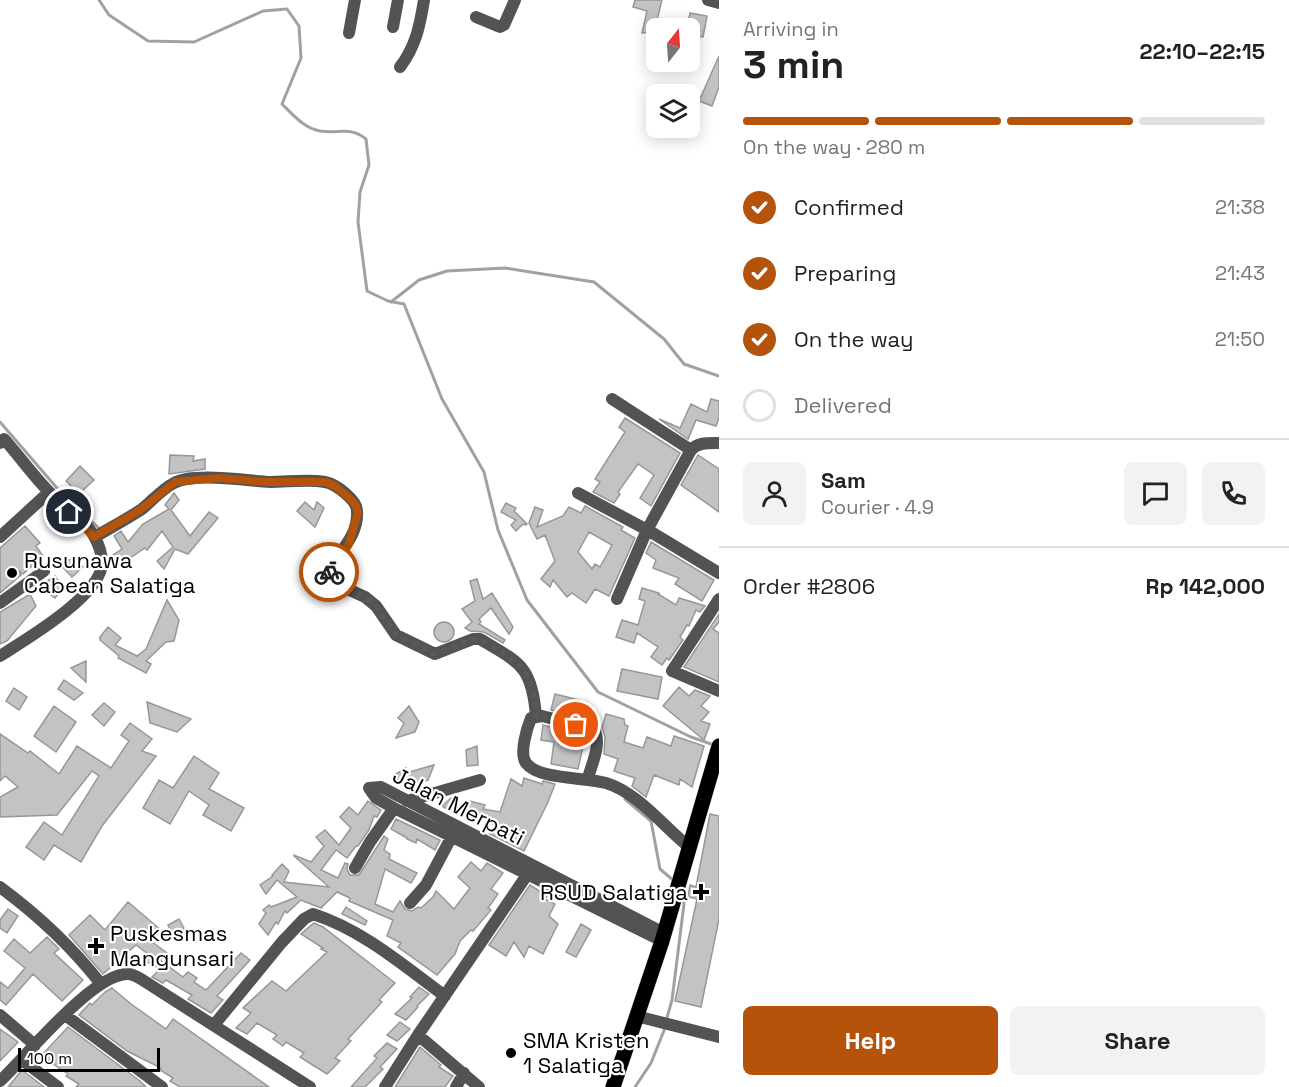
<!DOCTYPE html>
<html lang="en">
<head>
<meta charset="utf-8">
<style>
  body { margin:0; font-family:"Space Grotesk",sans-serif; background:#f2f2f2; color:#222; height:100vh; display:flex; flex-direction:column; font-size:22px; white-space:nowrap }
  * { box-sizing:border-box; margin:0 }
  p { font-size:20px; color:#767676 }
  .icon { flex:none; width:33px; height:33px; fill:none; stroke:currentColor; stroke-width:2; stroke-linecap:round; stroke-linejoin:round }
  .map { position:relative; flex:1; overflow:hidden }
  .details { display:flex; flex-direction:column; background:#fff; width:570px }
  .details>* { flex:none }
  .needle { width:39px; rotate:17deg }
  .tools { position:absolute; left:646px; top:18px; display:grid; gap:12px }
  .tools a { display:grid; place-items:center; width:54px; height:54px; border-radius:9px; background:#fff; box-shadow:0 3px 15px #0003; font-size:30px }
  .scale { position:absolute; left:18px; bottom:15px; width:142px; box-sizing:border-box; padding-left:6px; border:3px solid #000; border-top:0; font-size:16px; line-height:21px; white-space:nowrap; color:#000; -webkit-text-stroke:4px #fff; paint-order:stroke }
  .pin { position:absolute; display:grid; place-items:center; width:51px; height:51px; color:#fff; margin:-26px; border:3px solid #fff; border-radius:50%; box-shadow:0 2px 6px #0007 }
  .courier { position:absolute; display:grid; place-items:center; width:60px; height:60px; margin:-30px; border:4px solid #b45309; border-radius:50%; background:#fff; color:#222; box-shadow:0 2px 8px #0007 }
  .summary em { font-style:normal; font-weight:700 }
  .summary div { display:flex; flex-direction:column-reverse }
  .summary { display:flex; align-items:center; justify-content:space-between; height:102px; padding:0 24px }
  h1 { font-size:39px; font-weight:700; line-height:45px }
  .bar { display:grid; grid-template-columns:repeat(4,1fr); gap:9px 6px; align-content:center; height:72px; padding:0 24px }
  .bar i { height:8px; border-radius:4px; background:#e0e0e0 }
  .bar .current { background:#b45309 }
  .bar p { grid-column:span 4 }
  .line { display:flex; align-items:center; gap:15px; padding:0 24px; border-top:2px solid #e0e0e0 }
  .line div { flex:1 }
  .round { display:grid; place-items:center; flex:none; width:63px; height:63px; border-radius:9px; background:#f2f2f2 }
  ol { padding:0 24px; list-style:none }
  li { display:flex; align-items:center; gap:18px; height:66px }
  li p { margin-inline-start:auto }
  li .icon { padding:6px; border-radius:50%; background:#b45309; color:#fff; stroke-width:4 }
  li:last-child { color:#767676 }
  li i { width:33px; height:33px; border:3px solid #e0e0e0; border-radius:50% }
  .action { display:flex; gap:12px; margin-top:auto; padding:12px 24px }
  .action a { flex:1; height:69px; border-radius:9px; background:#b45309; color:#fff; font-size:24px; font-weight:700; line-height:69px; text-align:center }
  .action a+a { background:#f2f2f2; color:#222 }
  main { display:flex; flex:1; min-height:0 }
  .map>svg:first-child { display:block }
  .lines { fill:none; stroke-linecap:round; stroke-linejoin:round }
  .stream { stroke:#a1a1a1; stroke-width:3 }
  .building { fill:#c3c3c3; stroke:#979797; stroke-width:1.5; fill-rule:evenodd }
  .major-casing { stroke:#dbdbdb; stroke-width:16 }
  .minor { stroke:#535353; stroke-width:12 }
  .major { stroke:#000; stroke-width:15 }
  .done { stroke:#595959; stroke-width:6; stroke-dasharray:0 10.8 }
  .route { stroke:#b45309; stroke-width:8 }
  .poi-dot { fill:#000; stroke:#fff; stroke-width:2 }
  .labels { text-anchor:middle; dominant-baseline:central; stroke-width:4.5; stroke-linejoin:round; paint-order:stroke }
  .poi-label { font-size:22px; fill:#000; stroke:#fff; text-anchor:start }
  .street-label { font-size:22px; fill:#000; stroke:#fff }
</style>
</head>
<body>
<main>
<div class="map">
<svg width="719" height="1087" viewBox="0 0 719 1087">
  <rect width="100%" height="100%" fill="#fff"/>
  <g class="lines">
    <!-- stream -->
    <path class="stream" d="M 99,0 L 109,15 L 148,41 L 194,42 L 263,11 L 287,9 L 299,26 L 301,58 L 282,104 C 293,115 304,128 320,131 C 339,134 350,126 366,139 L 369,165 L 360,192 L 358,222 L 367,291 L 388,301 L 404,304 L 442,399 L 484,472 L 498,530 L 527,600 L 598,692 L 691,737 L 714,745
      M 391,302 L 419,280 L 447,271 L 505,268 L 594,282 L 664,339 L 684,364 L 719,376
      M 0,422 L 69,502
      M 88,518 L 101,530
      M 625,799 L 651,821 L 660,869 L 674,881
      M 666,1021 L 672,1000 L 684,904 L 682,894
      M 635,1087 L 651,1063 L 665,1028"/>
  </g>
  <!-- building -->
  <path class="building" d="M 635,0 L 662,0 L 654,32 L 642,33 L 647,11 L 633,7 Z
    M 690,13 L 707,16 L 703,37 L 690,35 L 690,28 L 687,28 Z
    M 719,56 L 719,87 L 712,106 L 699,101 Z
    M 711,399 L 719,401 L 719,418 L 716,426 L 696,420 L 688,439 L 659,419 L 680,428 L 691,404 L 707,412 Z
    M 625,418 L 680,453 L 651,506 L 640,498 L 654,475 L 638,464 L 618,492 L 620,494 L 614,503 L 593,492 L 600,482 L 595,479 L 625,432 L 619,427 Z
    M 170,455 L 194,456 L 193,461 L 205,459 L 205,469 L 169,474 Z
    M 698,455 L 719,469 L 719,512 L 681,485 Z
    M 80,466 L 94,480 L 79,494 L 66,481 Z
    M 174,493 L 179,500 L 171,510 L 190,536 L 209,512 L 218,518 L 188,554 L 175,549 L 164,569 L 157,561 L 173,547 L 162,531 L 147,550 L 145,548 L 118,566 L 110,557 L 122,549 L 114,536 L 121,531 L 128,542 L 143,524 L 169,509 L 165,505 Z
    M 305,502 L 314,510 L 317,502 L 324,508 L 315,527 L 297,511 Z
    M 506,503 L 516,508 L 514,511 L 527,524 L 526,525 L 523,524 L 516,531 L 511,525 L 516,520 L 501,512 Z
    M 585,506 L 623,527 L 621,530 L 635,538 L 609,596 L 595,589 L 586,603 L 572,593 L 567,597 L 553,580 L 550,587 L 541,579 L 555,561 L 545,535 L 537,539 L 529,523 L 535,507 L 543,510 L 537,527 L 563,516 L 569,507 L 581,513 ZM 589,532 L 612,545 L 600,567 L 595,564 L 592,569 L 578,552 Z
    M 25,526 L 40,543 L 36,546 L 43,556 L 23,574 L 18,570 L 21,575 L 0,593 L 0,548 Z
    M 651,542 L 714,580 L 702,601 L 675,584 L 679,578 L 653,568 L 656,560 L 646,553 Z
    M 75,558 L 83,567 L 72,577 L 59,563 Z
    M 55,576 L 63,588 L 55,598 L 39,586 Z
    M 477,579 L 483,599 L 492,593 L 513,627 L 509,634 L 491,608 L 479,619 L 481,622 L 479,624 L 505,640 L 503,643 L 484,632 L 470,631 L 465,628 L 472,622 L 462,609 L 475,601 L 470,581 Z
    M 642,588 L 659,593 L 658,594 L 676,605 L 679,598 L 705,606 L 700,612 L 696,610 L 689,626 L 687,625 L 680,637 L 683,640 L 669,660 L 667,658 L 662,665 L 651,657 L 658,647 L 637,633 L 634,643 L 616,637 L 622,620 L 638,625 L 645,601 L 639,599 Z
    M 30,594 L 36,606 L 7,641 L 0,644 L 0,612 Z
    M 167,600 L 179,620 L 174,641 L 166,642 L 146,661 L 151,664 L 146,673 L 118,658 L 119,656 L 100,640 L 100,637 L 108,627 L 121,638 L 115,645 L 137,656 L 146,649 Z
    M 719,614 L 719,622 L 713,629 L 719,633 L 719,682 L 684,667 Z
    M434 632a10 10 0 1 1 20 0a10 10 0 1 1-20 0Z
    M 86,661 L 86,682 L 71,668 Z
    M 622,669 L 662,677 L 658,699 L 617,691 Z
    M 64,680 L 83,693 L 74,700 L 58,689 Z
    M 679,687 L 689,696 L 695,690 L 710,696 L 701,706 L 709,712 L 701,721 L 710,724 L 704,740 L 663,706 Z
    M 14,688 L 27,697 L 19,710 L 6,701 Z
    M 555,694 L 587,702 L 585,710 L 590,711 L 588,719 L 551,710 Z
    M 147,702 L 191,719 L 177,732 L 150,723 Z
    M 104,703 L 115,712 L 104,726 L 92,715 Z
    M 54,706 L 76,722 L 56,752 L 34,736 Z
    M 409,706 L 419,722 L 415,732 L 396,738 L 404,723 L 398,718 Z
    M 606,714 L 624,719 L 625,725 L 628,726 L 624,742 L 643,748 L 647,737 L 671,746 L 674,736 L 704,746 L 692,787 L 680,779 L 679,785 L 654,775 L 646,797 L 632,786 L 635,778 L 614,771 L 618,759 L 604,754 L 605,737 L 602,727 Z
    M 130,723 L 152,739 L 142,751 L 156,756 L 102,826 L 81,862 L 54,845 L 44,860 L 26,847 L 44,822 L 62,835 L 99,776 L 92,771 L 57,815 L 0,817 L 0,797 L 18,787 L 5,776 L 0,781 L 0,734 L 28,753 L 30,751 L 59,774 L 77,746 L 111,768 L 129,741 L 121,735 Z
    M 543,725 L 585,737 L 578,769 L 551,764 L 554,742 L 541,740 Z
    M 477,746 L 478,765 L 467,766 L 466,750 Z
    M 194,756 L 219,773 L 209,789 L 244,808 L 231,831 L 203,815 L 209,805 L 189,791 L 170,824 L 143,808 L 159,780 L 173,788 Z
    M 434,765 L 428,780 L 412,784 L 411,782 L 399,784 L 394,775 L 406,768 L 406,773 Z
    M 524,778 L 542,784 L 543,781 L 555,784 L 548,802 L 524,851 L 490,834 L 500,829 L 479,815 L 477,819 L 464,811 L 470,801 L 485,805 L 483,809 L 500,812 L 511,779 L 522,786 Z
    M 451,798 L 457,799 L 454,813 L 442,806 Z
    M 368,801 L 381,810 L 377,817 L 374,816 L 369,830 L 358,846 L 356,846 L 347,858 L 336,850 L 321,870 L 338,878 L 345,863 L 348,864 L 347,869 L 350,875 L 359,875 L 384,836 L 388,839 L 384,850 L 390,854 L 389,859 L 417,873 L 411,883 L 385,869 L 375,904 L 393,912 L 400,901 L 405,909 L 412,911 L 418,907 L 421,908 L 433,897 L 436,891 L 454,909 L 470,888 L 458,877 L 471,862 L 481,871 L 487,863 L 503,873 L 491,889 L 498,894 L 488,908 L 491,910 L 473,931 L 471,930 L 460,941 L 455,954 L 437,975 L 398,947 L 401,943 L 387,936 L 393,920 L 349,901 L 350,898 L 337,892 L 321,908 L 301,900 L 287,913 L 285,911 L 278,924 L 276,922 L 268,935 L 259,924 L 266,913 L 263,910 L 269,905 L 271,907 L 297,897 L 277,880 L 266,894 L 260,885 L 273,876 L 272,875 L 282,864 L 289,871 L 284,882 L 329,887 L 294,856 L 294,855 L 311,862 L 324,846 L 316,837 L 325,830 L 339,845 L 351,828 L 340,817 L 349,807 L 358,815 Z
    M 710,814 L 719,816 L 719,919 L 701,1007 L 675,1001 L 697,899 L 688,897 L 690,885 L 696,887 Z
    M 396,819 L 440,840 L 435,850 L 417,839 L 416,843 L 407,839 L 407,838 L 391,829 Z
    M 530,885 L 547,896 L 545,899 L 555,904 L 549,916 L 558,924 L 543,954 L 529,946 L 524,957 L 514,942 L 506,956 L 489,945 Z
    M 128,902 L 161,930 L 151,941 L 167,953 L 160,960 L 183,977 L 188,972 L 197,978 L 194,982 L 206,990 L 241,953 L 250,960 L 217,996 L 223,1000 L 211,1013 L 188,999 L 192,995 L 166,980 L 163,983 L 152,977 L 160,969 L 144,960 L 149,955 L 136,945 L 103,974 L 69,935 L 90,915 L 105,930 Z
    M 346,907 L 367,921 L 365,925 L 342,914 Z
    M 8,909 L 18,916 L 7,933 L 0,928 L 0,920 Z
    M 179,919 L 186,932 L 174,938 L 168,925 Z
    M 314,923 L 323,927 L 395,983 L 379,1000 L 382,1002 L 348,1039 L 351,1041 L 335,1058 L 340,1061 L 327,1074 L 300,1057 L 304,1053 L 286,1042 L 283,1046 L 273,1039 L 277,1035 L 257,1023 L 247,1034 L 236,1028 L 251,1013 L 243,1008 L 272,981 L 286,991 L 327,952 L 321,949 L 323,948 L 301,934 Z
    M 581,924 L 591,930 L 576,957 L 566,952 Z
    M 47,937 L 59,949 L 54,953 L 83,980 L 62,1001 L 33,974 L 6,1005 L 0,1000 L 0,982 L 8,988 L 25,968 L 4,951 L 14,939 L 30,953 Z
    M 419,987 L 429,994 L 417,1006 L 418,1007 L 406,1020 L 395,1014 L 412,998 L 410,997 Z
    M 112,988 L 131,1004 L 166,1029 L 173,1019 L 269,1087 L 180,1087 L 170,1081 L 173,1078 L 160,1070 L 161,1068 L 127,1051 L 79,1015 L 90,1003 L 92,1005 L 105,992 Z
    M 400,1022 L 410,1029 L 397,1041 L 387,1035 Z
    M 68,1027 L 140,1081 L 146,1087 L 76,1087 L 79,1084 L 66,1076 L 68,1074 L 41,1056 Z
    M 0,1029 L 18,1042 L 0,1061 Z
    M 387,1043 L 397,1049 L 380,1067 L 383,1069 L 365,1087 L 351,1087 L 377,1058 L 374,1056 Z
    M 420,1047 L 441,1065 L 439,1067 L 453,1076 L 445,1087 L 395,1087 Z
    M 22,1070 L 44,1087 L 8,1087 Z"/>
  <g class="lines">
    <defs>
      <path id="major" d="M 613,1087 L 662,941 L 719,746"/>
    </defs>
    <!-- major casing -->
    <use href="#major" class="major-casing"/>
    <!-- minor -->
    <path class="minor" d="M 708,0 L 719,3
      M 476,17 L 500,27 L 504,25 L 515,0
      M 393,27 L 398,0
      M 349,33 L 355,0
      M 400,67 C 416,46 420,25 424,0
      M 612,399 L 691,450
      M 0,443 L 4,439 C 20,457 35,478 52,495 C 65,508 85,520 94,536 C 98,543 102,554 102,563 C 102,595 25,640 0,656
      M 578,493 L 651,532 L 719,573
      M 0,537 L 49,492
      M 95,537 C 110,528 127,519 142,509 C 152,501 162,489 174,483 C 194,472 247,481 270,482 C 287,482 308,479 325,482 C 336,484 357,500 357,511 C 359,539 334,554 327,577 L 330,581 L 365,597 L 376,606 L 396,635 L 435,654 L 473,639 L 480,639 C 520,663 532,666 536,716
      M 617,599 L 647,530 L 691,450 C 698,442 709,443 719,443
      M 719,599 L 672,671 L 719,691
      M 0,603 L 44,571
      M 588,778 C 592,763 602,744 594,729 L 542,716 L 531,718 C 527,728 519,754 526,763 C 539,780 585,777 606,783 C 637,792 664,827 689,847
      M 407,801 L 480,780
      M 355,868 L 370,842 L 394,808
      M 0,887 C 38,915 72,947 101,984
      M 410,903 L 426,885 L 452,836
      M 662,941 L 394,808 L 376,798 L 369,788 L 381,787 L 664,933
      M 0,1015 L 35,1045
      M 65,1015 L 162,1087
      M 636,1016 L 719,1037
      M 214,1025 L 282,942 L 304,919 L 313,914 C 363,930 404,966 445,996
      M 418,1035 L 479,1087
      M 22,1060 L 58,1087
      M 0,1081 C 26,1057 93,973 128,974 C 133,974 137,977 141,979 L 310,1087
      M 385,1087 L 418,1035 L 531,869
      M 456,1087 L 464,1073"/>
    <!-- major -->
    <use href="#major" class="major"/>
  </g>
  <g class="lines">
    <!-- done -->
    <path class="done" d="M 329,572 L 327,577 L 330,581 L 365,597 L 376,606 L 396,635 L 435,654 L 473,639 L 480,639 C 520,663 532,666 536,716 L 576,725"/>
    <!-- route -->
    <path class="route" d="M 69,512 L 94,537 L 140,510 L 175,482 L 219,478 L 267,482 L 326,482 L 335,486 L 348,497 L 355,504 L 358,512 L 349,544 L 329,572"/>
  </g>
  <!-- markers -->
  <g class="poi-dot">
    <circle cx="12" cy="573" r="6"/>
    <path d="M698 883h6v6h6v6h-6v6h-6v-6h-6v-6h6z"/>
    <path d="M93 937h6v6h6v6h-6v6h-6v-6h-6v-6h6z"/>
    <circle cx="511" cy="1053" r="6"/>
  </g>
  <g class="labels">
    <!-- poi labels -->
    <g class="poi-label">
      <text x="24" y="560">Rusunawa<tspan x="24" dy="25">Cabean Salatiga</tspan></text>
      <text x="688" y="892" text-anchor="end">RSUD Salatiga</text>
      <text x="110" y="933">Puskesmas<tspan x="110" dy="25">Mangunsari</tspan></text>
      <text x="523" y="1040">SMA Kristen<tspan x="523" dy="25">1 Salatiga</tspan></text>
    </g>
    <!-- street labels -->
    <g class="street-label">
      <text transform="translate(459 806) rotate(27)">Jalan Merpati</text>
    </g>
  </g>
</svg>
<div class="tools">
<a><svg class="needle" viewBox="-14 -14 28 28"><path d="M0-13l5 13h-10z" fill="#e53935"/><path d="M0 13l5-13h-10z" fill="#767676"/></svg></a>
<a><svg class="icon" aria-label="layers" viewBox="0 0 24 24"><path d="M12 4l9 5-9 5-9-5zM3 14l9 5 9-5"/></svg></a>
</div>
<div class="scale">100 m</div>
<div class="pin" style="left:576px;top:725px;background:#ea580c"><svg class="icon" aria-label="bag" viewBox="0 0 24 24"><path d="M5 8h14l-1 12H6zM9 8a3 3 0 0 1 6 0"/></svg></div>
<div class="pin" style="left:69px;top:512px;background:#1f2937"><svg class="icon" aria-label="home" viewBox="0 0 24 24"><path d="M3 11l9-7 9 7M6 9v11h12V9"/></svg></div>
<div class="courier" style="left:329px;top:572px"><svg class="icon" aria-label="bike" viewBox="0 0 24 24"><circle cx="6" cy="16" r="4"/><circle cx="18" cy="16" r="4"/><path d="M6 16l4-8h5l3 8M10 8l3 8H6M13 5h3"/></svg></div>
</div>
<section class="details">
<div class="summary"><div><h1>3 min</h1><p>Arriving in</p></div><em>22:10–22:15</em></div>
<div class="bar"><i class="current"></i><i class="current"></i><i class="current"></i><i></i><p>On the way · 280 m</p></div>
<ol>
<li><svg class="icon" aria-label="check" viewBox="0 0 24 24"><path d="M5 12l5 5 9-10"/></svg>Confirmed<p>21:38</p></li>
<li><svg class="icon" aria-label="check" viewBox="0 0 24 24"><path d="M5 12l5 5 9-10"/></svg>Preparing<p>21:43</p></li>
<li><svg class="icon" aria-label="check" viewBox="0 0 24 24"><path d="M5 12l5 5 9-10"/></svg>On the way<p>21:50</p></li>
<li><i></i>Delivered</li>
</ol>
<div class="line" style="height:108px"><a class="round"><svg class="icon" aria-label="person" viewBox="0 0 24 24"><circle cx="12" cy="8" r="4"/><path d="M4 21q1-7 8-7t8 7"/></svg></a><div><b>Sam</b><p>Courier · 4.9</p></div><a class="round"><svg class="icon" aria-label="chat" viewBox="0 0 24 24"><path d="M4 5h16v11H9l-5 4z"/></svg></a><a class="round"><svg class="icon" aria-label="phone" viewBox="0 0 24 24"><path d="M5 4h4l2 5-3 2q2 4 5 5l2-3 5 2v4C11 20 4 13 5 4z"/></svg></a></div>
<div class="line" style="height:78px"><div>Order #2806</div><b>Rp 142,000</b></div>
<div class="action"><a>Help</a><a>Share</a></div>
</section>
</main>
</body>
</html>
